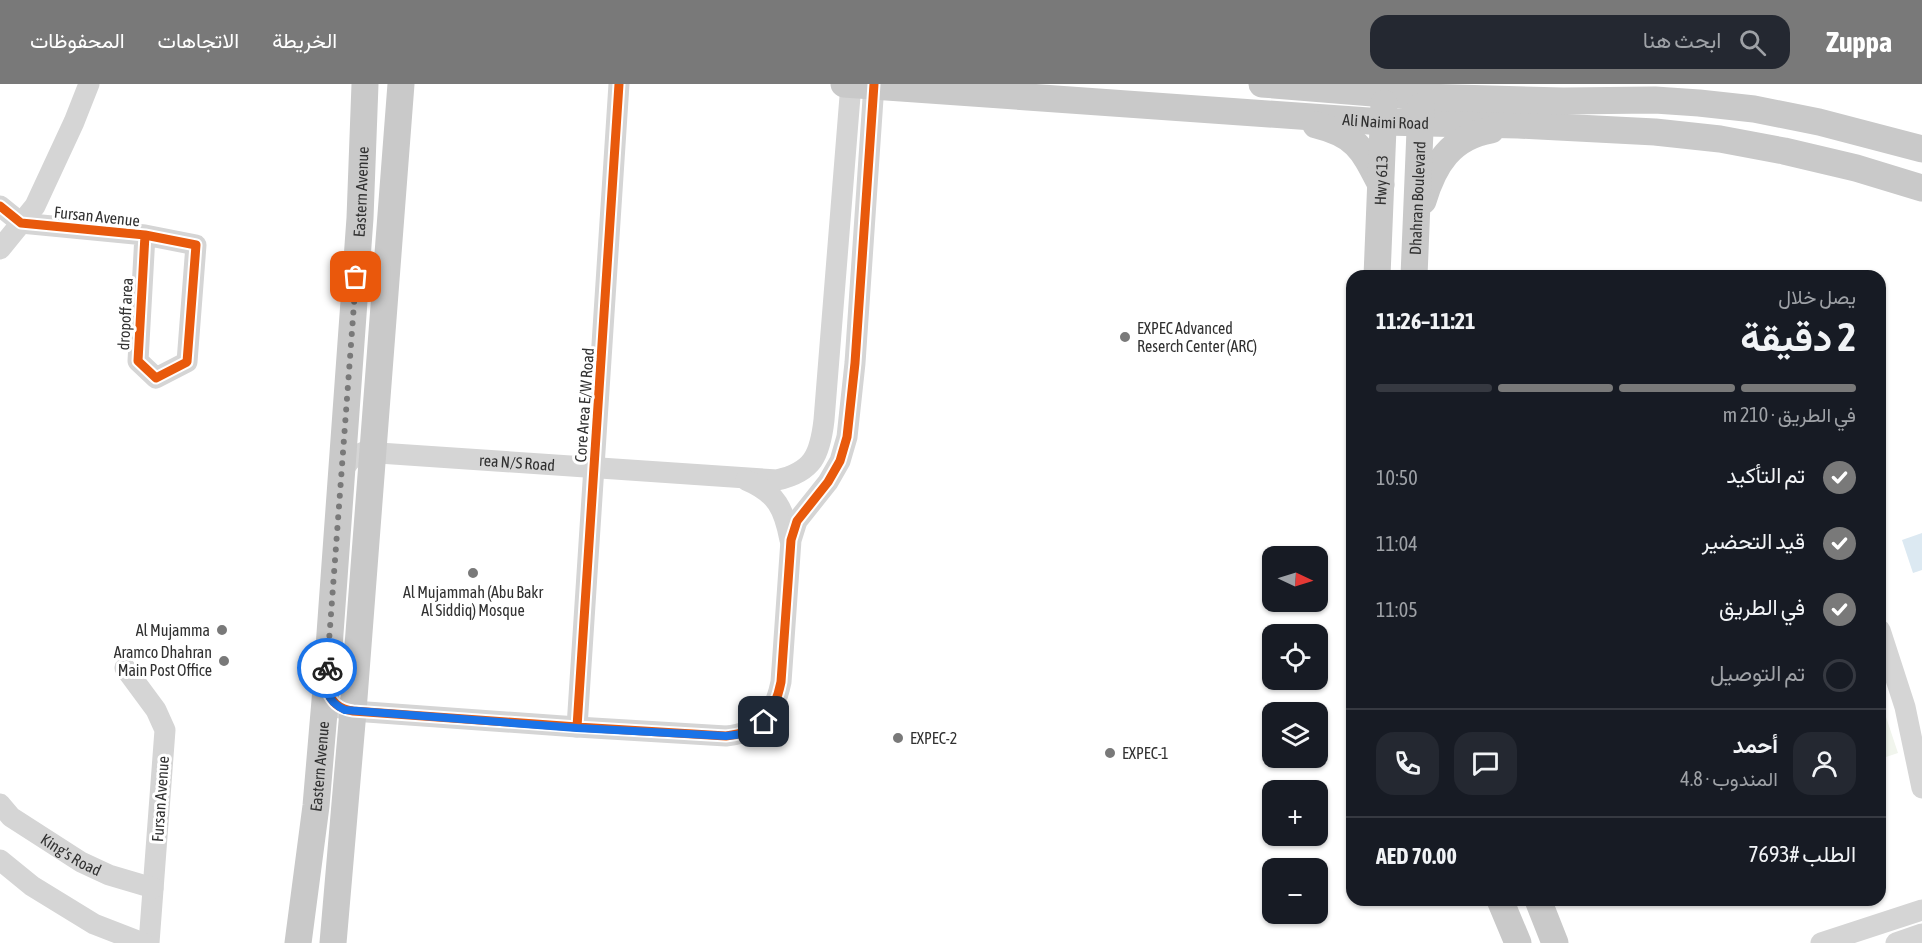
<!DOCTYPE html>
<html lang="ar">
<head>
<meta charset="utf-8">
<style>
  body { margin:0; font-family:"Asap Condensed",Vazirmatn,sans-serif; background:#242831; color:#f1f3f6; direction:rtl; height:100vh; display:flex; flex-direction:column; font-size:22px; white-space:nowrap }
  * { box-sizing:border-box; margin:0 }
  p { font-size:20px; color:#9ea1a6 }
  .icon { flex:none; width:33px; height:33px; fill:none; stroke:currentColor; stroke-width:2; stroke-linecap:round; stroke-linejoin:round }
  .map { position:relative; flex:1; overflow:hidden; direction:ltr }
  .side { position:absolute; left:1346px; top:186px; width:540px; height:636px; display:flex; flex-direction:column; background:#171b24; border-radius:18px; box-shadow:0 2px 4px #0004; direction:rtl }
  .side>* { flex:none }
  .needle { width:39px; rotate:94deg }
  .tools { position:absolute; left:1262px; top:462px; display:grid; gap:12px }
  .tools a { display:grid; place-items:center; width:66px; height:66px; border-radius:12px; background:#171b24; box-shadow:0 2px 4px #0004; font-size:30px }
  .pin { position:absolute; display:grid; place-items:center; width:51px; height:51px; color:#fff; margin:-26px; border-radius:12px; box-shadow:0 3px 9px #0006 }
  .courier { position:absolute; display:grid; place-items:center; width:60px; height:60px; margin:-30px; border:4px solid #1a73e8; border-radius:50%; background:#fff; color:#222; box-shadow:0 2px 8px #0007 }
  .overview em { font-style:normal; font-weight:700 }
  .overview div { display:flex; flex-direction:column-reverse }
  .overview { display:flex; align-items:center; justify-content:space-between; height:102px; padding:0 30px }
  h1 { font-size:39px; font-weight:700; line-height:45px }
  .bar { display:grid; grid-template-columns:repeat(4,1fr); gap:9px 6px; align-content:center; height:72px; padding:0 30px }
  .bar i { height:8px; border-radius:4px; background:#363941 }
  .bar .on { background:#797979 }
  .bar p { grid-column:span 4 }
  .line { display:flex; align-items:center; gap:15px; padding:0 30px; border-top:2px solid #363941 }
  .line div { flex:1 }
  .round { display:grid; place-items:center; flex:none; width:63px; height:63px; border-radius:18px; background:#242831 }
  ol { padding:0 30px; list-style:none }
  li { display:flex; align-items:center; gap:18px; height:66px }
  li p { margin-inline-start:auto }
  li .icon { padding:6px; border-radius:50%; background:#797979; color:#fff; stroke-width:4 }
  li:last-child { color:#9ea1a6 }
  li i { width:33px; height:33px; border:3px solid #363941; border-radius:50% }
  header { display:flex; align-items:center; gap:36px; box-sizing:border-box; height:84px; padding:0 30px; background:#797979; color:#fff }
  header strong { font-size:28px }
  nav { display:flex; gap:33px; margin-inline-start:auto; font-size:21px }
  .search { width:420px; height:54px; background:#242831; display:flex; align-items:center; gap:15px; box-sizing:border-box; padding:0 21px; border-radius:18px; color:#9ea1a6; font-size:22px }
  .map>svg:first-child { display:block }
  .green { fill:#f1f5ed }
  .water { fill:#dce9f2 }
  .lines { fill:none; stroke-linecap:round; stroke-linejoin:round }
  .minor { stroke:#d5d5d5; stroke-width:21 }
  .major { stroke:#c9c9c9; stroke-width:27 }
  .cycleway-casing { stroke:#fff; stroke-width:13 }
  .cycleway { stroke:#e8590c; stroke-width:9 }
  .done { stroke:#797979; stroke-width:6; stroke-dasharray:0 10.8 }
  .route { stroke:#1a73e8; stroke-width:8 }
  .poi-dot { fill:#797979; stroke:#fff; stroke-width:2 }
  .labels { text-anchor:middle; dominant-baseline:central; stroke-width:6; stroke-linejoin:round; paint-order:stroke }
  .street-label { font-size:16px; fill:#313131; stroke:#fff }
  .poi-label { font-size:16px; fill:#313131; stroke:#fff; text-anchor:start }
</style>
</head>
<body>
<header>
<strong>Zuppa</strong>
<div class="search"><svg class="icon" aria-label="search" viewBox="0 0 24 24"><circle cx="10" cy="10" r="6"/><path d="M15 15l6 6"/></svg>ابحث هنا</div>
<nav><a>الخريطة</a><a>الاتجاهات</a><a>المحفوظات</a></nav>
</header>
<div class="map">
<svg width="1922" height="859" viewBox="0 0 1922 859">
  <rect width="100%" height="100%" fill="#fff"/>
  <!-- green -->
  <path class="green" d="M 1880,615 L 1898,669 L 1880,675 Z"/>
  <!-- water -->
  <path class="water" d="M 1922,449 L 1922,486 L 1913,489 L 1902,456 Z"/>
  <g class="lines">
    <!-- minor -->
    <g class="minor">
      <path d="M 0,122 L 21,139 L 145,151 L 196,161 L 187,278 L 156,294 L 138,277 L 145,151"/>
      <path d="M 0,165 L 35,122 L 74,38 L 89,0"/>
      <path id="s1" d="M 342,388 C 348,378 352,372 364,368 L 777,396 C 813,388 820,371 824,336 L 851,0"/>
      <path d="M 746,396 C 777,409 784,425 790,456"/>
      <path d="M 1880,546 L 1905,623 L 1922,704"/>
      <path d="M 125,584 L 156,626 L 165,646 L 149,859"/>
      <path d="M 340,624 L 353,627 L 577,643 L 726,652 C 761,648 774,632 781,598 L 791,456 L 797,437 L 828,398 L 840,377 L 847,353 L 855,279 L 874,0"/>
      <path d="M 577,643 L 619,0"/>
      <path id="s2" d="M 0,720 L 11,733 L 81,778 L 109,791 L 153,804"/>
      <path d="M 0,776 L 32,802 L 94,840 L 143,859"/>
      <path d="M 1821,859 L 1922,826"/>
      <path d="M 1896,859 L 1922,850"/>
    </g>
    <!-- major -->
    <g class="major">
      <path id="s3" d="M 844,0 L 1383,38 L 1518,41 L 1655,48 L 1720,55 L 1784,67 L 1856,84 L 1922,104"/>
      <path d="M 1262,0 L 1422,13 L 1563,17 L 1655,16 L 1699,19 L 1754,25 L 1819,38 L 1922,65"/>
      <path d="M 1316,41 C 1357,51 1363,66 1381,101"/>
      <path d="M 1423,117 C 1434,80 1451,53 1491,46"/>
      <path id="s4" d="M 1377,192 L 1384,19"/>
      <path id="s5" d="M 1414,192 L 1421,22"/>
      <path d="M 1500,816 L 1518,859"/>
      <path d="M 1538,816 L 1555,859"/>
      <path id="s6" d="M 298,859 L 316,722 L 326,605 L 360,134 L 365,0"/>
      <path d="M 333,859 L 353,627 L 401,0"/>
    </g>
    <defs>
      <path id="cycleway" d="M 0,122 L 21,139 L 145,151 L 196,161 L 187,278 L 156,294 L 138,277 L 145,151
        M 326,605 C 332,618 338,625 353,627 L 577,643 L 726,652 C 761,648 774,632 781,598 L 791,456 L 797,437 L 828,398 L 840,377 L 847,353 L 855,279 L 874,0
        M 577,643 L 619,0"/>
    </defs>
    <!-- cycleway casing -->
    <use href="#cycleway" class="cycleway-casing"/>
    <!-- cycleway -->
    <use href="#cycleway" class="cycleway"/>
  </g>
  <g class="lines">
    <!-- done -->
    <path class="done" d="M 327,584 L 356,193"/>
    <!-- route -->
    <path class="route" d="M 327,584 C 325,604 325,617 345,626 L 577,644 L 726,652 L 743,650 L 764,638"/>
  </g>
  <!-- markers -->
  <g class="poi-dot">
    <circle cx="1125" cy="253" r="6"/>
    <circle cx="473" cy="489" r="6"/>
    <circle cx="222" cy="546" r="6"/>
    <circle cx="224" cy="577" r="6"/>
    <circle cx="898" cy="654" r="6"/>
    <circle cx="1110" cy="669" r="6"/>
  </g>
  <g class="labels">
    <!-- street labels -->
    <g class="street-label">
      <text stroke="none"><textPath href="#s3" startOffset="543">Ali Naimi Road</textPath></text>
      <text stroke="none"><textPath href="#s4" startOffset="96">Hwy 613</textPath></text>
      <text stroke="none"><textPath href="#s6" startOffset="754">Eastern Avenue</textPath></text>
      <text stroke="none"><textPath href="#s5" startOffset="78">Dhahran Boulevard</textPath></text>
      <text transform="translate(97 132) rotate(6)">Fursan Avenue</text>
      <text transform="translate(125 230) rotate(-87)">dropoff area</text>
      <text transform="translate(584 321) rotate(-86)">Core Area E/W Road</text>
      <text stroke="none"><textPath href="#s1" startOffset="184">rea N/S Road</textPath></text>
      <text stroke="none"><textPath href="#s6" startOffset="178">Eastern Avenue</textPath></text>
      <text transform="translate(160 715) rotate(-86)">Fursan Avenue</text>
      <text stroke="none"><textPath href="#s2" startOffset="88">King's Road</textPath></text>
    </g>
    <!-- poi labels -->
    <g class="poi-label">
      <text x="1137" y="244">EXPEC Advanced<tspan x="1137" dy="18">Reserch Center (ARC)</tspan></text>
      <text x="473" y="508" text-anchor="middle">Al Mujammah (Abu Bakr<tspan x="473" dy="18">Al Siddiq) Mosque</tspan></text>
      <text x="210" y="546" text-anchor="end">Al Mujamma</text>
      <text x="212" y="568" text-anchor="end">Aramco Dhahran<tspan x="212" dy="18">Main Post Office</tspan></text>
      <text x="910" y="654">EXPEC-2</text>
      <text x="1122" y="669">EXPEC-1</text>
    </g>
  </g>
</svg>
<div class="tools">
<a><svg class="needle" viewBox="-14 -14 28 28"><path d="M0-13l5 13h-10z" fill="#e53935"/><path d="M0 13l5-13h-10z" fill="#9ea1a6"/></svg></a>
<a><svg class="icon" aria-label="locate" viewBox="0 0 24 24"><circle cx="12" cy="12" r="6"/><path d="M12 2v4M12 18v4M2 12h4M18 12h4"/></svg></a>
<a><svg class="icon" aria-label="layers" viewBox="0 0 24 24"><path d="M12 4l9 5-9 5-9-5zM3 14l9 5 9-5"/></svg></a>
<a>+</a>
<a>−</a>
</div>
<div class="pin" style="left:356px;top:193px;background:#ea580c"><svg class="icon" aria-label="bag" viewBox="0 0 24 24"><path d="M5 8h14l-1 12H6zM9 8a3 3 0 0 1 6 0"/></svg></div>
<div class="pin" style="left:764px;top:638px;background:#1f2937"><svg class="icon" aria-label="home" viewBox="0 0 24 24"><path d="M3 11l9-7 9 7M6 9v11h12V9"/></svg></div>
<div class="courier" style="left:327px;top:584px"><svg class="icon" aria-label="bike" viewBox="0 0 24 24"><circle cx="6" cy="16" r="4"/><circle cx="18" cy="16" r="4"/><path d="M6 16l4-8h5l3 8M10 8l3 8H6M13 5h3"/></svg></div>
<section class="side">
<div class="overview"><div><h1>2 دقيقة</h1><p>يصل خلال</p></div><em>11:21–11:26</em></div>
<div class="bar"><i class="on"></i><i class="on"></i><i class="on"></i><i></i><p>في الطريق · 210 m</p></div>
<ol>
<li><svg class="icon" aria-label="check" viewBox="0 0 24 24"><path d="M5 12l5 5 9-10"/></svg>تم التأكيد<p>10:50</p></li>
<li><svg class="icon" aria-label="check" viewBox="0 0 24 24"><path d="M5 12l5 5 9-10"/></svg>قيد التحضير<p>11:04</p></li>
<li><svg class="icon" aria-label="check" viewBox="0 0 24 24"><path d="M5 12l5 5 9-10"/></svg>في الطريق<p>11:05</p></li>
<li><i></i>تم التوصيل</li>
</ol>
<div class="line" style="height:108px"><a class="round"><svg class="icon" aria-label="person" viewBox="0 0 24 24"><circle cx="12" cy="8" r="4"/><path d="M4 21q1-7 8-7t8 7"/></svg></a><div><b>أحمد</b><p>المندوب · 4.8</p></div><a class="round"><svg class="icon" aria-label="chat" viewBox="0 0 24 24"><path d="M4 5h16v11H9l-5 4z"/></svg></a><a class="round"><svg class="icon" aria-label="phone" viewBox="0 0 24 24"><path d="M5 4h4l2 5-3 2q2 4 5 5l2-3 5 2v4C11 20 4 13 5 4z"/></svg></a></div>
<div class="line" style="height:78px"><div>الطلب #7693</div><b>AED 70.00</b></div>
</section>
</div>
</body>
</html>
